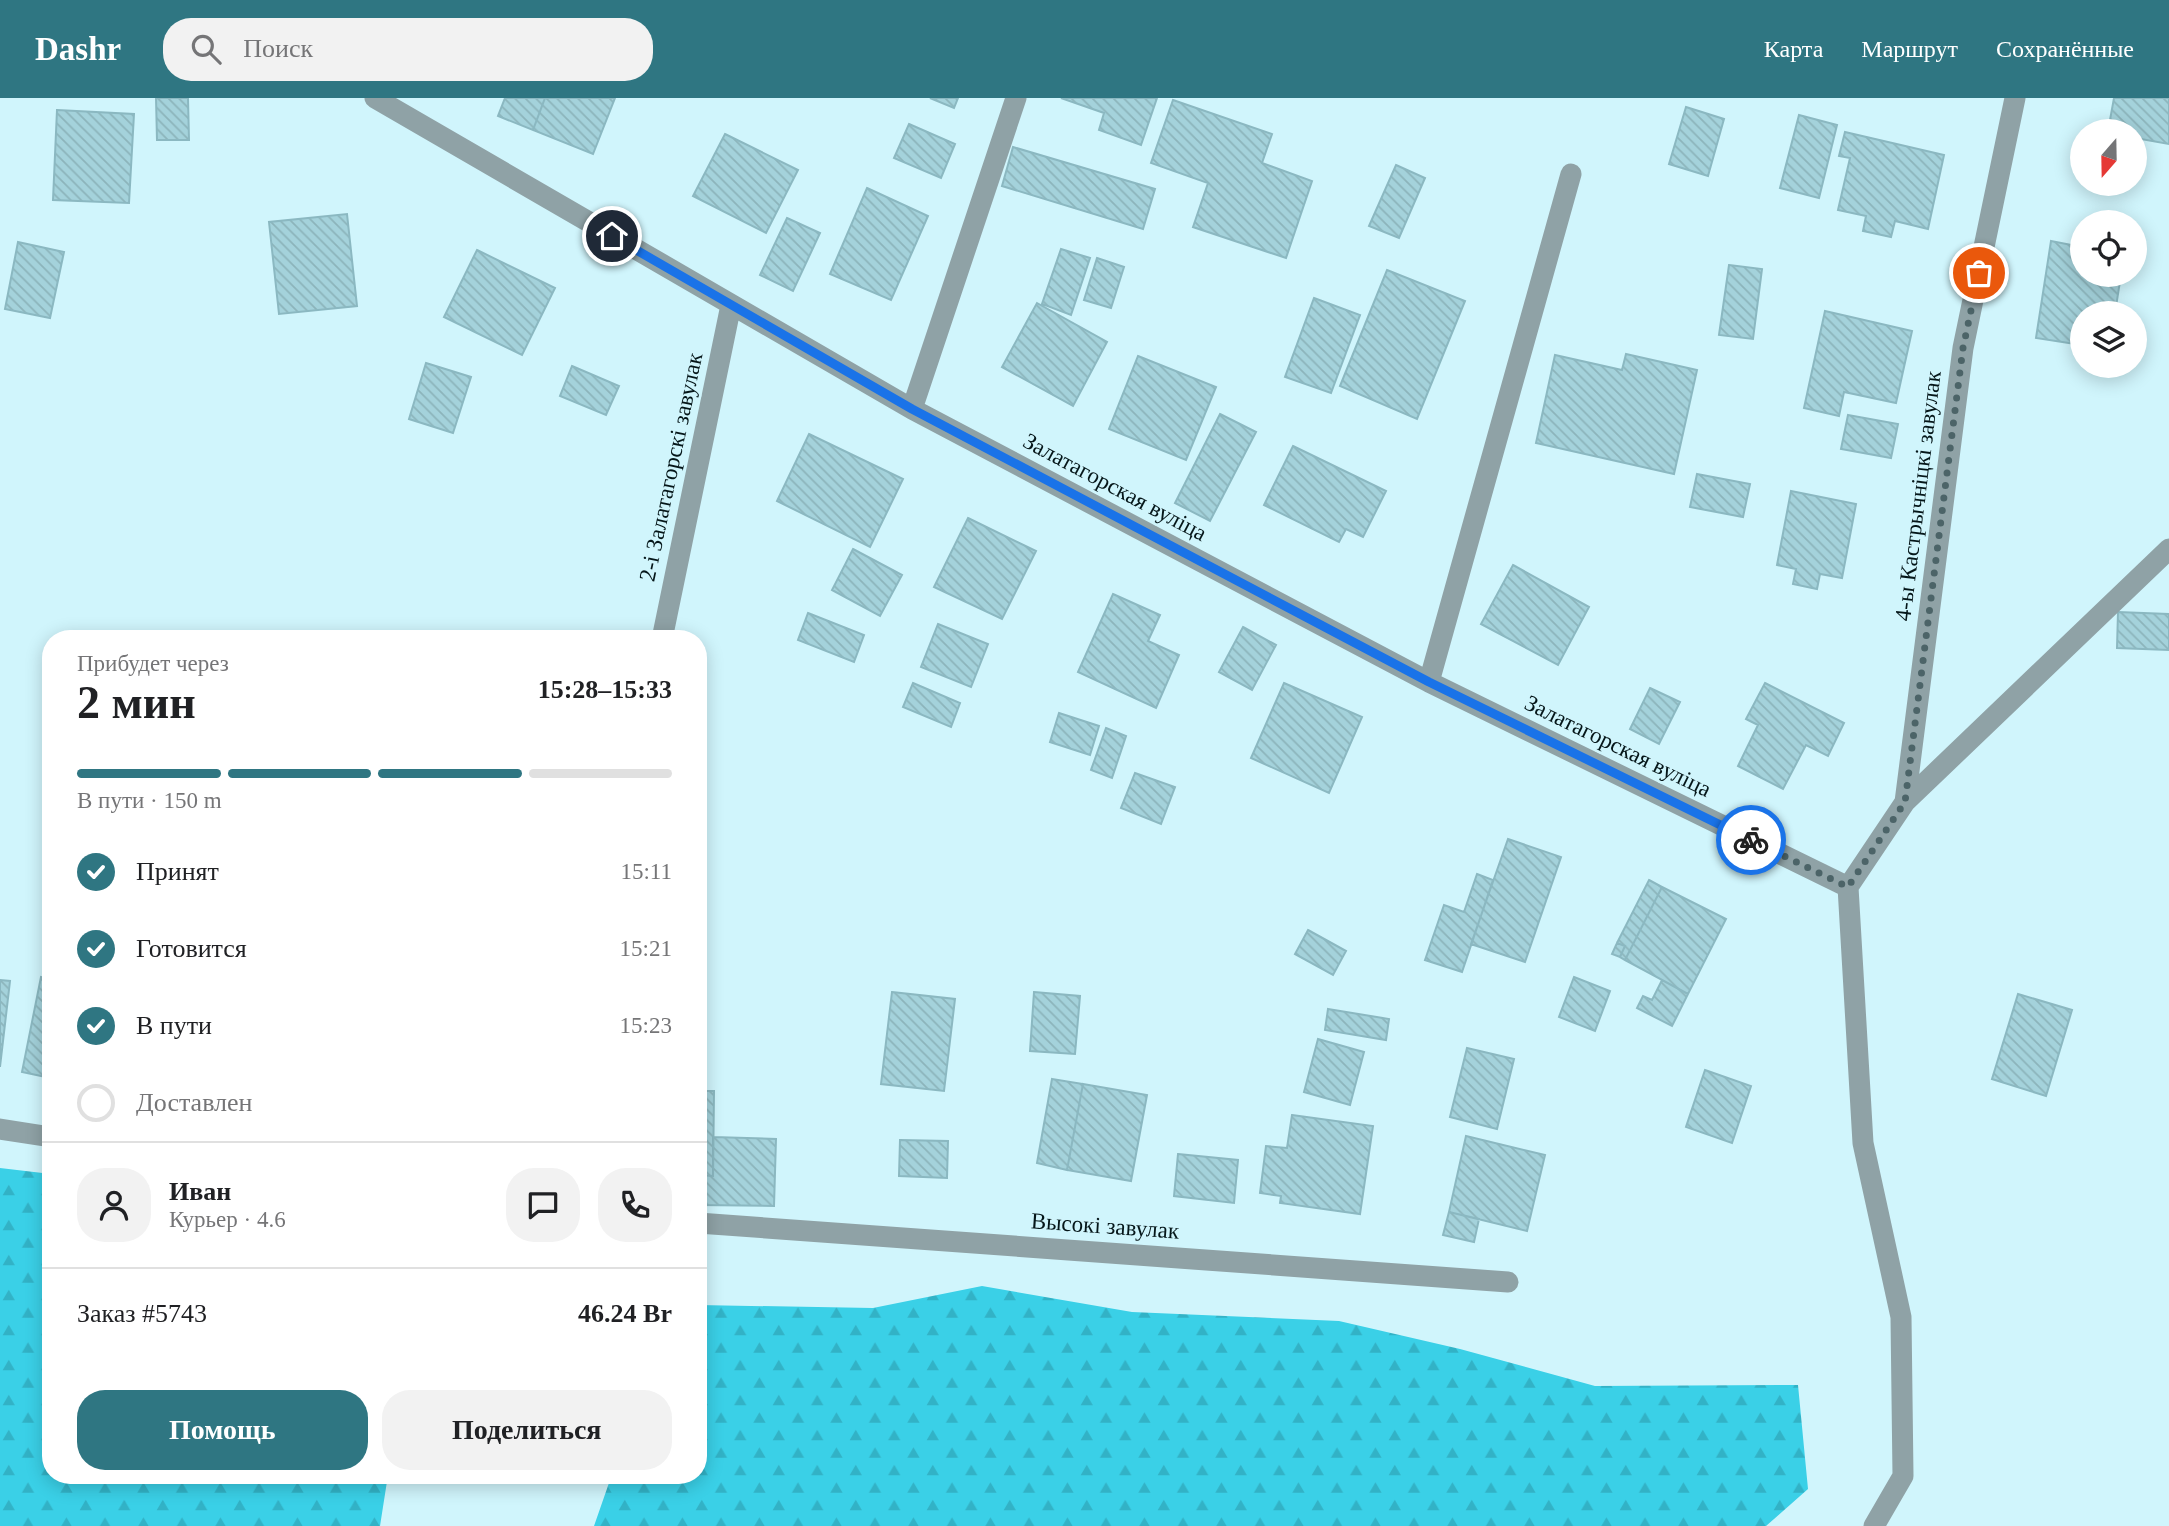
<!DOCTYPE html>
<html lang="ru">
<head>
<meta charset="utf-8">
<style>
  body { margin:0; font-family:"Times New Roman",serif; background:#f2f2f2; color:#202124; height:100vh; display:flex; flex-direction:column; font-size:26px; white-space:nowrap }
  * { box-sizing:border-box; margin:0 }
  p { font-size:23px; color:#757577 }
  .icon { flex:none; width:38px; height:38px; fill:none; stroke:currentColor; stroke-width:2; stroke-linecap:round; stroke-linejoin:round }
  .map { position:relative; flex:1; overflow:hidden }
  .side { position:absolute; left:42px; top:532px; width:665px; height:854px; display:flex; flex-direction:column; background:#fff; border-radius:28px; box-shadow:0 4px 18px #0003 }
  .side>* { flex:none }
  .needle { width:46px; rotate:200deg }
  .controls { position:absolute; left:2070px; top:21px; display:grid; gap:14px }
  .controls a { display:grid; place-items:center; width:77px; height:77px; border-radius:50%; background:#fff; box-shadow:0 4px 18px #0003; font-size:35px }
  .pin { position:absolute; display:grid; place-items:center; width:60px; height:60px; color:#fff; margin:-30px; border:4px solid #fff; border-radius:50%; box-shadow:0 2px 7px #0007 }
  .courier { position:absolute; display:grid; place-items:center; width:70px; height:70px; margin:-35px; border:5px solid #1a73e8; border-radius:50%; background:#fff; color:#222; box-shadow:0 2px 9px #0007 }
  .overview em { font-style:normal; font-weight:700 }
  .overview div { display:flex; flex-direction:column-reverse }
  .overview { display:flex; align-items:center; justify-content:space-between; height:119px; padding:0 35px }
  h1 { font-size:46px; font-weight:700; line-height:52px }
  .bar { display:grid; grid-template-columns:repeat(4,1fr); gap:10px 7px; align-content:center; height:84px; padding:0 35px }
  .bar i { height:9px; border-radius:5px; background:#e0e0e0 }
  .bar .current { background:#2f7682 }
  .bar p { grid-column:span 4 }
  .line { display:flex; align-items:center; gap:18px; padding:0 35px; border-top:2px solid #e0e0e0 }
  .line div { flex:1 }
  .round { display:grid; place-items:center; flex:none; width:74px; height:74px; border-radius:28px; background:#f2f2f2 }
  ol { padding:0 35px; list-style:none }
  li { display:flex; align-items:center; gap:21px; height:77px }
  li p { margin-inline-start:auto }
  li .icon { padding:7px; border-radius:50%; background:#2f7682; color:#fff; stroke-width:4 }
  li:last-child { color:#757577 }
  li i { width:38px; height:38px; border:4px solid #e0e0e0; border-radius:50% }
  .cta { display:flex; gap:14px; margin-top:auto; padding:14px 35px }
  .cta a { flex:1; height:80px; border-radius:28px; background:#2f7682; color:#fff; font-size:28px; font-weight:700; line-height:80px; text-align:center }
  .cta a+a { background:#f2f2f2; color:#202124 }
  header { display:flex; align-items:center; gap:42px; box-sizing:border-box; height:98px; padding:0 35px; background:#2f7682; color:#fff }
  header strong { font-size:33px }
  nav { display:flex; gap:38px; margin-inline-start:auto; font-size:24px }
  .search { width:490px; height:63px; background:#f2f2f2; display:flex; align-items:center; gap:18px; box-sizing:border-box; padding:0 24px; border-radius:28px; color:#757577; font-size:26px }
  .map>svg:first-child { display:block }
  .forest { fill:url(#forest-firs) }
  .building { fill:url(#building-back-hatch); stroke:#8bb8c1; stroke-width:2 }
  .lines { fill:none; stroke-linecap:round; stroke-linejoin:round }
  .minor { stroke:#8fa2a6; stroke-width:21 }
  .done { stroke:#4c6468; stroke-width:7; stroke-dasharray:0 12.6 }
  .route { stroke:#1a73e8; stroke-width:9 }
  .labels { text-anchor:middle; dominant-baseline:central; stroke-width:5; stroke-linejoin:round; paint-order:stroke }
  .street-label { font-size:23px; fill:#051619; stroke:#d0f5fc }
</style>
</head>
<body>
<header>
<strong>Dashr</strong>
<div class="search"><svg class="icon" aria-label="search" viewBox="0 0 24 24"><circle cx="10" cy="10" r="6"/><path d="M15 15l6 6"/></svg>Поиск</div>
<nav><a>Карта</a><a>Маршрут</a><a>Сохранённые</a></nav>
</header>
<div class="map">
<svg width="2169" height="1428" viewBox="0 0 2169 1428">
  <defs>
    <pattern id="forest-firs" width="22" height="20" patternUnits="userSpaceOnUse" patternTransform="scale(1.75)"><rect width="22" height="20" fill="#3ad0e7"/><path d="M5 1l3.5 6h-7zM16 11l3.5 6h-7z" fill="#32b2c6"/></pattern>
    <pattern id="building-back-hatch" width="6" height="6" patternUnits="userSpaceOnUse" patternTransform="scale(1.75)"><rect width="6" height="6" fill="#a4d2db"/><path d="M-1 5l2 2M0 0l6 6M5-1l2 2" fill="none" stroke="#8cb4bb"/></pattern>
  </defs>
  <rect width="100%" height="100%" fill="#d0f5fc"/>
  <!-- forest -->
  <path class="forest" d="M 0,1070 L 51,1076 L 51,1377 L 388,1377 L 380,1428 L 0,1428 Z
    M 982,1188 L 1132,1214 L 1339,1223 L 1460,1251 L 1595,1288 L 1798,1287 L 1808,1391 L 1766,1428 L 594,1428 L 610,1382 L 609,1377 L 698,1377 L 698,1207 L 873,1210 Z"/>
  <!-- building -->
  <path class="building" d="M 156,0 L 188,0 L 189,42 L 157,42 Z
    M 505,0 L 545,0 L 533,32 L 498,18 Z
    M 545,0 L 615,0 L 593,56 L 533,32 Z
    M 930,0 L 958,0 L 954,10 Z
    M 1061,0 L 1157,0 L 1141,47 L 1099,32 L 1104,15 Z
    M 2114,0 L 2169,0 L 2169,46 L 2135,40 L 2135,33 L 2108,33 Z
    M 1173,2 L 1272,36 L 1262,65 L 1312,83 L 1286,160 L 1193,129 L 1208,85 L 1151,65 Z
    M 1686,9 L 1724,21 L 1708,78 L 1669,66 Z
    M 57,12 L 134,16 L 129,105 L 53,102 Z
    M 1799,17 L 1837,27 L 1819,100 L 1780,90 Z
    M 909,26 L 955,46 L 941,80 L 894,60 Z
    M 1845,34 L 1944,57 L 1928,131 L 1895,123 L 1891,139 L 1863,133 L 1866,118 L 1838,112 L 1850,60 L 1839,58 Z
    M 725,36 L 798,72 L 766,135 L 693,98 Z
    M 1013,49 L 1155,91 L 1143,131 L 1002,88 Z
    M 1396,67 L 1425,80 L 1399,140 L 1369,128 Z
    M 867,90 L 928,118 L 891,202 L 830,176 Z
    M 347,116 L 357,208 L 279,216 L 269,124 Z
    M 787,120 L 820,135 L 793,193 L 760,177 Z
    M 2051,143 L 2082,149 L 2082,177 L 2121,177 L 2115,215 L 2082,215 L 2082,247 L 2036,240 Z
    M 18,144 L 64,154 L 50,220 L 5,211 Z
    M 1061,151 L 1090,160 L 1071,217 L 1042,206 Z
    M 477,152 L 555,190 L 522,257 L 444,219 Z
    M 1097,160 L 1124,169 L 1111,210 L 1084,202 Z
    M 1729,167 L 1762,171 L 1753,241 L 1719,237 Z
    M 1387,172 L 1465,203 L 1417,321 L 1340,288 Z
    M 1314,200 L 1360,217 L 1331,295 L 1285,279 Z
    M 1037,205 L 1107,244 L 1073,308 L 1002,269 Z
    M 1825,213 L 1912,233 L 1896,305 L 1844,294 L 1839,318 L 1804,310 Z
    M 1626,256 L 1697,272 L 1674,376 L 1536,345 L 1555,257 L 1622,272 Z
    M 1138,258 L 1216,289 L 1186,362 L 1109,331 Z
    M 426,265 L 471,279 L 453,335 L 409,321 Z
    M 572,268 L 619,288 L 606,317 L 560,298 Z
    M 1220,316 L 1256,334 L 1210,423 L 1175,405 Z
    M 1848,317 L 1898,326 L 1891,360 L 1841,351 Z
    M 809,336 L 903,381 L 870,449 L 777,403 Z
    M 1293,348 L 1386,393 L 1363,439 L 1346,431 L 1339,444 L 1264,407 Z
    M 1697,376 L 1750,386 L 1743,419 L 1690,409 Z
    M 1791,393 L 1856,406 L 1842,480 L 1820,476 L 1817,491 L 1793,486 L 1796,471 L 1777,467 Z
    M 968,420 L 1036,453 L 1002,521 L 934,489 Z
    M 853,451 L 902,477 L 880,518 L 832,492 Z
    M 1513,467 L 1589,509 L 1558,567 L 1481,526 Z
    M 1113,496 L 1160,517 L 1148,543 L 1179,557 L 1156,610 L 1078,574 Z
    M 2118,514 L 2169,516 L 2169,552 L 2117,550 Z
    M 808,515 L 864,537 L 854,564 L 798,542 Z
    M 938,526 L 988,546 L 971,589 L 921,569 Z
    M 1243,529 L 1276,547 L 1252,592 L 1219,574 Z
    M 913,585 L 960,605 L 951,629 L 903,609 Z
    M 1284,585 L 1362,619 L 1329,695 L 1251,660 Z
    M 1765,585 L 1844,625 L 1828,658 L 1806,647 L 1783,691 L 1738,668 L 1758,627 L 1746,621 Z
    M 1650,590 L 1680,604 L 1659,646 L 1630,631 Z
    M 1059,615 L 1099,628 L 1090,657 L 1050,644 Z
    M 1106,630 L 1126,638 L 1112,680 L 1091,672 Z
    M 1135,675 L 1175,689 L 1161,726 L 1121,710 Z
    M 1508,741 L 1561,759 L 1525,864 L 1471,846 Z
    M 1477,776 L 1493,782 L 1462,874 L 1425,862 L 1444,807 L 1464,814 Z
    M 1649,782 L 1662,789 L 1625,862 L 1620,859 L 1625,848 L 1617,845 Z
    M 1662,789 L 1726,821 L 1688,896 L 1625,862 Z
    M 1308,832 L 1346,853 L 1333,877 L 1295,856 Z
    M 1617,845 L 1625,848 L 1620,859 L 1612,856 Z
    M 41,879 L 51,881 L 51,956 L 46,979 L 22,974 Z
    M 1574,879 L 1610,893 L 1595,933 L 1559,919 Z
    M 0,882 L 10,883 L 0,969 Z
    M 1662,882 L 1688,896 L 1672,928 L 1637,910 L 1643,898 L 1652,902 Z
    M 892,894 L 955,901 L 944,993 L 881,986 Z
    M 1034,894 L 1080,898 L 1075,956 L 1030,953 Z
    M 2018,896 L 2072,912 L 2046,998 L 1992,981 Z
    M 1328,911 L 1389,921 L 1386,942 L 1325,932 Z
    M 1318,941 L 1364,954 L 1350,1007 L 1304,994 Z
    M 1467,950 L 1514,961 L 1497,1031 L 1450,1019 Z
    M 1705,972 L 1751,988 L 1732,1045 L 1686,1029 Z
    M 1052,981 L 1083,986 L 1067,1072 L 1037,1065 Z
    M 1083,986 L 1147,997 L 1131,1083 L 1067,1072 Z
    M 698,993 L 714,993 L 713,1078 L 698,1077 Z
    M 1292,1017 L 1373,1028 L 1360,1116 L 1280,1105 L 1281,1098 L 1260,1095 L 1266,1048 L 1287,1050 Z
    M 1466,1038 L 1545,1057 L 1527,1133 L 1449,1114 Z
    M 713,1039 L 776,1041 L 774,1108 L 698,1107 L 698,1077 L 713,1078 Z
    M 900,1042 L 948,1043 L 947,1080 L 899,1078 Z
    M 1178,1056 L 1238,1062 L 1234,1105 L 1174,1098 Z
    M 1449,1114 L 1479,1121 L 1474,1144 L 1443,1137 Z"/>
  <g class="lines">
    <!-- minor -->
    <path class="minor" d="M 375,0 L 912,311 L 1429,584 L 1848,789
      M 912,311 L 1016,0
      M 662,541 L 731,207
      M 1429,584 L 1571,76
      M 1905,704 L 2169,451
      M 1848,789 L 1905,704 L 1963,250 L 2015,0
      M 1848,789 L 1863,1045 L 1901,1219 L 1903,1378 L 1874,1428
      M 0,1031 L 51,1039
      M 698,1125 L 1508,1184"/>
  </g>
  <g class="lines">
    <!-- done -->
    <path class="done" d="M 1751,742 L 1848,789 L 1905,704 L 1963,250 L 1979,175"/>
    <!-- route -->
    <path class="route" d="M 612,138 L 912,311 L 1429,584 L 1751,742"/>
  </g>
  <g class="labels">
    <!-- street labels -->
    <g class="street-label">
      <text transform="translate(671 369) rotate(-78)">2-і Залатагорскі завулак</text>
      <text transform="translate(1115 389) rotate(28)">Залатагорская вуліца</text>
      <text transform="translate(1918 398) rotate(-83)">4-ы Кастрычніцкі завулак</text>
      <text transform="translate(1618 648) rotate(26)">Залатагорская вуліца</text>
      <text transform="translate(1105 1128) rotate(4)">Высокі завулак</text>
    </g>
  </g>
</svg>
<div class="controls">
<a><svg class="needle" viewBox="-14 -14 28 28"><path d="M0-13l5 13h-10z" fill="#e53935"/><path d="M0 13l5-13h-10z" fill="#757577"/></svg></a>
<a><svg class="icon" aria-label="locate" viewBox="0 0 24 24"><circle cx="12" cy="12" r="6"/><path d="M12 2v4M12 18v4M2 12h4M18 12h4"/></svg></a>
<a><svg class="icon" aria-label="layers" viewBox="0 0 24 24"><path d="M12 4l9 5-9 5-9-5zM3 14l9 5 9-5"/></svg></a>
</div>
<div class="pin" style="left:1979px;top:175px;background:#ea580c"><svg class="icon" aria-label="bag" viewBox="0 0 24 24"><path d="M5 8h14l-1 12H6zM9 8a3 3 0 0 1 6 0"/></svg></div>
<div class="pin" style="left:612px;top:138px;background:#1f2937"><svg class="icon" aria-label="home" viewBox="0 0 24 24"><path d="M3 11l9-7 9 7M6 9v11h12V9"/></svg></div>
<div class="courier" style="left:1751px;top:742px"><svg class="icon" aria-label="bike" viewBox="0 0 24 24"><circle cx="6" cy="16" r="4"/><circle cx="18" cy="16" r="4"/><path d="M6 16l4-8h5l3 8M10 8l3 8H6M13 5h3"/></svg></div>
<section class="side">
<div class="overview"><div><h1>2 мин</h1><p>Прибудет через</p></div><em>15:28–15:33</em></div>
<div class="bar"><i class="current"></i><i class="current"></i><i class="current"></i><i></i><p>В пути · 150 m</p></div>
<ol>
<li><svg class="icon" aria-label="check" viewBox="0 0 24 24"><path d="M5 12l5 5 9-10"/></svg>Принят<p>15:11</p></li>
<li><svg class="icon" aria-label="check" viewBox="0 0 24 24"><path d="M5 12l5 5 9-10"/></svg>Готовится<p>15:21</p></li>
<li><svg class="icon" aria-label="check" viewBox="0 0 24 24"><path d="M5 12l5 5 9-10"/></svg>В пути<p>15:23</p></li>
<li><i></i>Доставлен</li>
</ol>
<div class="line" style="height:126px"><a class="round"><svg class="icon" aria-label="person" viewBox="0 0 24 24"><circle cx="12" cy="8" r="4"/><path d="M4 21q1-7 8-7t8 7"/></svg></a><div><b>Иван</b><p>Курьер · 4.6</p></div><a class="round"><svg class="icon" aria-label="chat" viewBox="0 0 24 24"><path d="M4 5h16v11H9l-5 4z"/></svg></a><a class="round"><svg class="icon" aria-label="phone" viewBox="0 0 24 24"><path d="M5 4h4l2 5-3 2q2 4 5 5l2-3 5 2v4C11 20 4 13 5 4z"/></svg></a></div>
<div class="line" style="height:91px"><div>Заказ #5743</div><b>46.24 Br</b></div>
<div class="cta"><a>Помощь</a><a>Поделиться</a></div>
</section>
</div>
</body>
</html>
